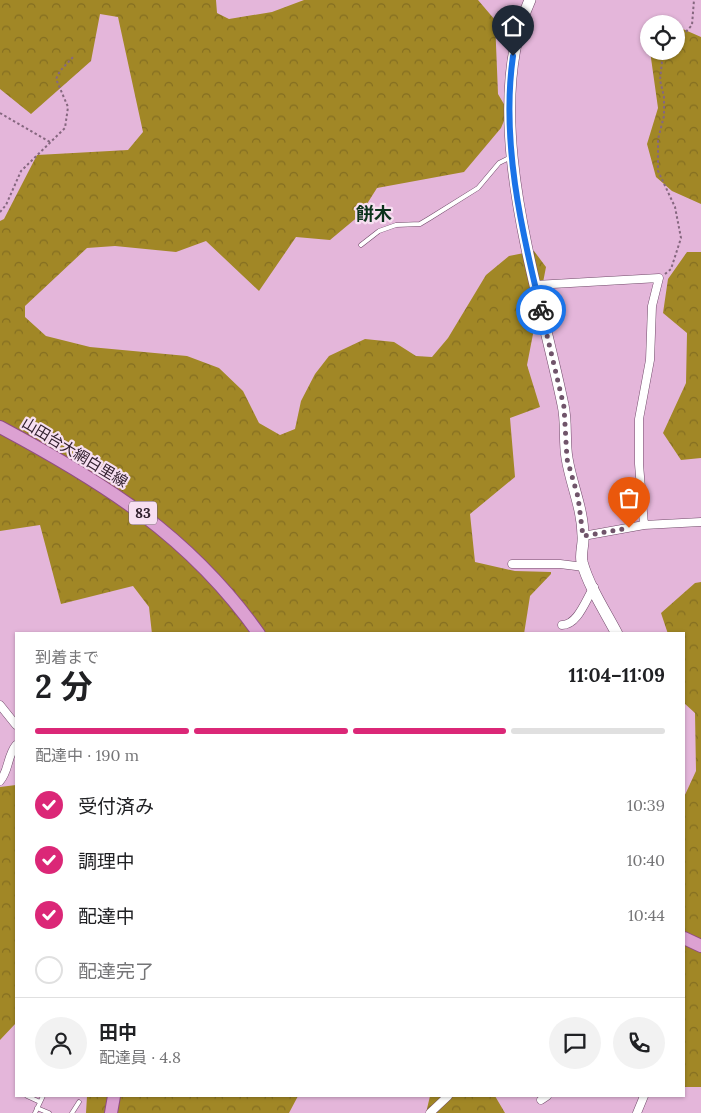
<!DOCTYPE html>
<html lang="ja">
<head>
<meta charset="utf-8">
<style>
  body { margin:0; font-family:Lora,"Noto Sans JP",serif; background:#f2f2f2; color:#202124; height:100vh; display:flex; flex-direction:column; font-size:19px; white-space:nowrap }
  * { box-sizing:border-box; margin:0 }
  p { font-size:16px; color:#757577 }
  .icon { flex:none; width:28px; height:28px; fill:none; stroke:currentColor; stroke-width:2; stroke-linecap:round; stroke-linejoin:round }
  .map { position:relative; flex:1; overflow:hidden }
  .drawer { position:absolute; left:15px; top:632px; width:670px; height:465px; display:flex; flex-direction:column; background:#fff; border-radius:0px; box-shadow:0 1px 4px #0004 }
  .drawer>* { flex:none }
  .controls { position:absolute; left:640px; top:15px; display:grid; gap:10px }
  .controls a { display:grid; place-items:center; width:45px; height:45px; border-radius:50%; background:#fff; box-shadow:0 1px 4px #0004; font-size:25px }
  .pin { position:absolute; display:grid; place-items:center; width:42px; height:42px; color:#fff; margin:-51px -21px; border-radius:50% 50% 50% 0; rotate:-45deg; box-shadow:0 0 5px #0007 }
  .pin .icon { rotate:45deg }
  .courier { position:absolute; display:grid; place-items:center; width:50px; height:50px; margin:-25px; border:4px solid #1a73e8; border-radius:50%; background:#fff; color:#222; box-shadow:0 1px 6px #0007 }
  .overview em { font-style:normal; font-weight:700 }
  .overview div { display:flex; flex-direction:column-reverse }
  .overview { display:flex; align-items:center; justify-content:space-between; height:85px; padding:0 20px }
  h1 { font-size:32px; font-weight:700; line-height:38px }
  .bar { display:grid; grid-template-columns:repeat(4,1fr); gap:8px 5px; align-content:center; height:60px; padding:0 20px }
  .bar i { height:6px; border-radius:4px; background:#e0e0e0 }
  .bar .active { background:#db2777 }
  .bar p { grid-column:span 4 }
  .line { display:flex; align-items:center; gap:12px; padding:0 20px; border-top:1px solid #e0e0e0 }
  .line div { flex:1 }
  .round { display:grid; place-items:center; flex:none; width:52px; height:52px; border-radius:26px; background:#f2f2f2 }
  ol { padding:0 20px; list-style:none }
  li { display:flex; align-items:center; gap:15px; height:55px }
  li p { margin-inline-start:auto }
  li .icon { padding:5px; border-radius:50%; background:#db2777; color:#fff; stroke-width:4 }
  li:last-child { color:#757577 }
  li i { width:28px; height:28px; border:2px solid #e0e0e0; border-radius:50% }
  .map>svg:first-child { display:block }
  .forest { fill:url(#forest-crowns) }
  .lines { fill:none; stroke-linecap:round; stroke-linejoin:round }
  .lane-casing { stroke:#704969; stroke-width:5 }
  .street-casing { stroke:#704969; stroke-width:9 }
  .secondary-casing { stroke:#704969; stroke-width:12 }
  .primary-casing { stroke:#914c85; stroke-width:14 }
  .path { stroke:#85677f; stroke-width:2; stroke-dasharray:2.5 2.5; stroke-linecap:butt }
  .lane { stroke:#fff; stroke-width:4 }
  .street { stroke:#fff; stroke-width:8 }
  .secondary { stroke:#fff; stroke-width:11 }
  .primary { stroke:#dca1d2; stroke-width:12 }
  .done { stroke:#70546a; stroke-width:5; stroke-dasharray:0 9 }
  .route { stroke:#1a73e8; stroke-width:6 }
  .labels { text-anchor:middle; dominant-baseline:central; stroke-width:4.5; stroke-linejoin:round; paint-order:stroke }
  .shield { fill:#f7dff1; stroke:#6c5968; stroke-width:1 }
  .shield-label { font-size:14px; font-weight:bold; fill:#31202e }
  .street-label { font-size:15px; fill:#31202e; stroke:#f7dff1 }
  .quarter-label { font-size:18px; font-weight:bold; fill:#0b321b; stroke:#f7dff1 }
</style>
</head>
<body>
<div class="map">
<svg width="701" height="1113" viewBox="0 0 701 1113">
  <defs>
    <pattern id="forest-crowns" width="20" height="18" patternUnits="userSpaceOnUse" patternTransform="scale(1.25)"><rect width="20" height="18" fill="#a18726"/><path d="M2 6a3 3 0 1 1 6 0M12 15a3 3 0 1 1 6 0" fill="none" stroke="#846e21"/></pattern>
  </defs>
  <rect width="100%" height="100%" fill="#e4b6da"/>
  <!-- forest -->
  <path class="forest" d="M 0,0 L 216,0 L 217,13 L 229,19 L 272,12 L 304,0 L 478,0 L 495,20 L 498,94 L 508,111 L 501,128 L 464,172 L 377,188 L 360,215 L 330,240 L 296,237 L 259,291 L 206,241 L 176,252 L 115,246 L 87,248 L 25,306 L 25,317 L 46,336 L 90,347 L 187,356 L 219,368 L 243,391 L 259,423 L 280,435 L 295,429 L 301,401 L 315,374 L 329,356 L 365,339 L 394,342 L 416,356 L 432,357 L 448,338 L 486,275 L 509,256 L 534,251 L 546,267 L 527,365 L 540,407 L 510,418 L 515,477 L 470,514 L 475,562 L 515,571 L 551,572 L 551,574 L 530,596 L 524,634 L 152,634 L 149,607 L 133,586 L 61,604 L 40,525 L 0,531 L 0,221 L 4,219 L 37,155 L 128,150 L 143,132 L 118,17 L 100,14 L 91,61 L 31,114 L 0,89 Z
    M 676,26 L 701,37 L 701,204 L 672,191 L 656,177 L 647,144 L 658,108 L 650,51 L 676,51 Z
    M 687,252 L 701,252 L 701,458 L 681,460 L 663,433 L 686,383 L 687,333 L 663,313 L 668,279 Z
    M 701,582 L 701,1087 L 684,1087 L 684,797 L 696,771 L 695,713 L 684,703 L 684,634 L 668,634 L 661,613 L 695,583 Z
    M 16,785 L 16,1023 L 0,1040 L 0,787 Z
    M 87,1096 L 298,1096 L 289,1113 L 86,1113 Z
    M 430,1096 L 495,1096 L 505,1113 L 426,1113 Z"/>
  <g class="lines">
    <defs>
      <path id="lane" d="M 361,245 L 379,231 L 396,225 L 420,224 L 430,218 L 478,188 L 499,163 L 511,157
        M 27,1096 L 40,1102
        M 37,1108 L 49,1113
        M 35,1113 L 43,1096
        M 72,1113 L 79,1102"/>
      <path id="street" d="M 535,285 L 659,278 L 652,306 L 650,360 L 639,419 L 639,464 L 644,525 L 583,536
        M 644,525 L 701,522
        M 512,564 L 560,564 L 584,567
        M 562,625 C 578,625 586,599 594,587
        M 0,705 L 16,725
        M 0,781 C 9,771 7,756 16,745
        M 541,1100 L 547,1096
        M 430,1113 L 448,1096
        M 637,1113 L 644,1096"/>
      <path id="secondary" d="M 530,0 C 478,115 539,287 563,405 C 567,422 564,441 567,458 C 571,484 583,509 583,536 C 584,544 580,554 582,562 C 589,587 605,611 617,634"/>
      <path id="primary" d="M 0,427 C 103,482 190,536 259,634
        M 684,938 L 701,946
        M 111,1113 L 114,1096"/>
    </defs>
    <!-- lane casing -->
    <use href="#lane" class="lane-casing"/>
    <!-- street casing -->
    <use href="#street" class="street-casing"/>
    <!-- secondary casing -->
    <use href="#secondary" class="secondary-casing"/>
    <!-- primary casing -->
    <use href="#primary" class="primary-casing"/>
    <!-- path -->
    <path class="path" d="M 676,43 L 692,25 L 694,0
      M 0,113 L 50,142
      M 0,212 L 6,205 L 21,171 L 65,128 L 68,107 L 56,79 L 60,71 L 74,56
      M 665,274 L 671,269 L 681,238 L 675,207 L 658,171 L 658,139 L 664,116 L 664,97 L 660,80 L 662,62 L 669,51"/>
    <!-- lane -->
    <use href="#lane" class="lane"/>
    <!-- street -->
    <use href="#street" class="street"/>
    <!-- secondary -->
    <use href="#secondary" class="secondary"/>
    <!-- primary -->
    <use href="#primary" class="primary"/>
  </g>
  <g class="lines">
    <!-- done -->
    <path class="done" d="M 541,310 L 564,407 L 567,459 L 578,497 L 583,536 L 629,528"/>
    <!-- route -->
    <path class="route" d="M 513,56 C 501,140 521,229 541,310"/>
  </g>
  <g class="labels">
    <!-- shield labels -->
    <rect class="shield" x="129" y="501.5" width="28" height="23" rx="4"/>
    <g class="shield-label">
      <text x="143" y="513">83</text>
    </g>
    <!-- street labels -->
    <g class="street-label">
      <text transform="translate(75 452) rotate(31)">山田台大網白里線</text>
    </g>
    <!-- quarter labels -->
    <g class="quarter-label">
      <text x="374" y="213">餅木</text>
    </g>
  </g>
</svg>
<div class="controls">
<a><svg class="icon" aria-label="locate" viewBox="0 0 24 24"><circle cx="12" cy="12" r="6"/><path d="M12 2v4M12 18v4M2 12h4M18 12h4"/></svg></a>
</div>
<div class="pin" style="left:629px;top:528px;background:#ea580c"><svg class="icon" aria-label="bag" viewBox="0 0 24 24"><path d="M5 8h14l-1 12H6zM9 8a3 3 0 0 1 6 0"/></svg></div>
<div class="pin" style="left:513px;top:56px;background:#1f2937"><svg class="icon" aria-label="home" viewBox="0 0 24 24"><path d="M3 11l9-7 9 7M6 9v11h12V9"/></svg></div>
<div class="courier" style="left:541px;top:310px"><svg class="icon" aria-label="bike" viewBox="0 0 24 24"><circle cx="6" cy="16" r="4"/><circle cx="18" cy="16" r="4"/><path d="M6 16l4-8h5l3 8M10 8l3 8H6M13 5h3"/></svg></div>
<section class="drawer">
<div class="overview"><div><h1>2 分</h1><p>到着まで</p></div><em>11:04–11:09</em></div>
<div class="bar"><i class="active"></i><i class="active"></i><i class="active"></i><i></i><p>配達中 · 190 m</p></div>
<ol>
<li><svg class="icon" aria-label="check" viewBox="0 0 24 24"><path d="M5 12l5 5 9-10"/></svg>受付済み<p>10:39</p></li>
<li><svg class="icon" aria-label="check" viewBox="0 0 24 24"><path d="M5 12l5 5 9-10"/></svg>調理中<p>10:40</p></li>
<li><svg class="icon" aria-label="check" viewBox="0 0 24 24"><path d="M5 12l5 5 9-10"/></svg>配達中<p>10:44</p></li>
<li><i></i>配達完了</li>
</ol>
<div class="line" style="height:90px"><a class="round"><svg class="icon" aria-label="person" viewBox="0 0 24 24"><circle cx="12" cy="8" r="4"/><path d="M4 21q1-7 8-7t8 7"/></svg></a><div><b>田中</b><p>配達員 · 4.8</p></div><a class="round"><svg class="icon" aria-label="chat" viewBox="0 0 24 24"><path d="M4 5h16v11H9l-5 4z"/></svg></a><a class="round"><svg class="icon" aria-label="phone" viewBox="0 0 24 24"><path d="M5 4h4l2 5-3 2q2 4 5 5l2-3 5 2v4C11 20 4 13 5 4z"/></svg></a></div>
</section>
</div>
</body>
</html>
